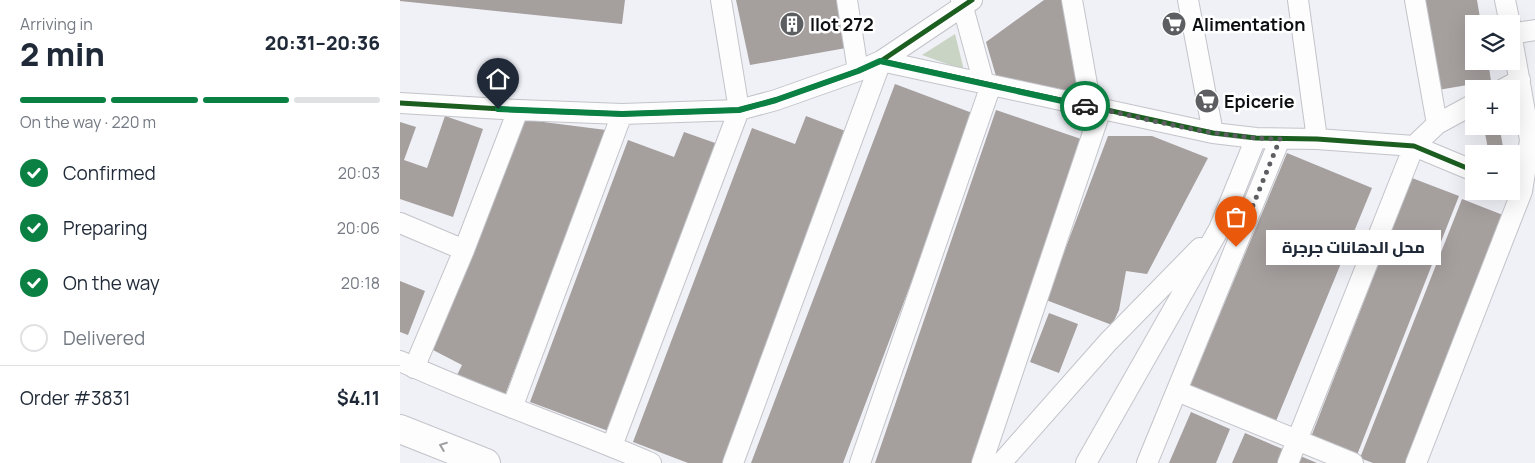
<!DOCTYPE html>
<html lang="en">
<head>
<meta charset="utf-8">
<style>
  body { margin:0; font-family:Manrope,Cairo,sans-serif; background:#f6f6f7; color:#1f2937; height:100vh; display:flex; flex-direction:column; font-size:19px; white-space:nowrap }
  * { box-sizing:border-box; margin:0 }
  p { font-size:16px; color:#747a83 }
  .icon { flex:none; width:28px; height:28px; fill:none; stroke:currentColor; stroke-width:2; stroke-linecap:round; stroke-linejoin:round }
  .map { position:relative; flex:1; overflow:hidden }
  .panel { display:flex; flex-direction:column; background:#fff; width:400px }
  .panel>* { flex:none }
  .fabs { position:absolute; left:1065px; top:15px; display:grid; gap:10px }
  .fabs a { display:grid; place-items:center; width:55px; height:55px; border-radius:0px; background:#fff; box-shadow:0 5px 20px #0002; font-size:25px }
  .pin { position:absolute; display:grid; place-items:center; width:42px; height:42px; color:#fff; margin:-51px -21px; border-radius:50% 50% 50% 0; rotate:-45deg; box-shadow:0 0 5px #0007 }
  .pin .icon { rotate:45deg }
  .courier { position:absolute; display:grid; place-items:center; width:50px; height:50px; margin:-25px; border:4px solid #0b8043; border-radius:50%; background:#fff; color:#222; box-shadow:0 1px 6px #0007 }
  .bubble { position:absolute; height:35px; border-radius:0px; background:#fff; box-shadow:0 5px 20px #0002; font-size:16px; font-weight:800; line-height:35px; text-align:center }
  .summary em { font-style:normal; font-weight:800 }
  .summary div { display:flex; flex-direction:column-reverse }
  .summary { display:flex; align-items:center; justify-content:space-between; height:85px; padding:0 20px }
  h1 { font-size:32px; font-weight:800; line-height:38px }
  .bar { display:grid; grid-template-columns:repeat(4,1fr); gap:8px 5px; align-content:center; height:60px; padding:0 20px }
  .bar i { height:6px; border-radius:4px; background:#e0e1e3 }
  .bar .active { background:#0b8043 }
  .bar p { grid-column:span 4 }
  .line { display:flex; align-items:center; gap:12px; padding:0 20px; border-top:1px solid #e0e1e3 }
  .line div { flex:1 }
  ol { padding:0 20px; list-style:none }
  li { display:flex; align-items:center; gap:15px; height:55px }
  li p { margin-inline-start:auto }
  li .icon { padding:5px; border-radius:50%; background:#0b8043; color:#fff; stroke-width:4 }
  li:last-child { color:#747a83 }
  li i { width:28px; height:28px; border:2px solid #e0e1e3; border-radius:50% }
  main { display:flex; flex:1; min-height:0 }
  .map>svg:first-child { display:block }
  .forest { fill:#cad4c4 }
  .building { fill:#a59f9e }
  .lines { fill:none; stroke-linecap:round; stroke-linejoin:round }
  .minor-casing { stroke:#c3c4c9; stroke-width:22 }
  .highway-casing { stroke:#c3c4c9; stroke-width:30 }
  .minor { stroke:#fdfdfe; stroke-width:20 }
  .highway { stroke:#fdfdfe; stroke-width:28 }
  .cycleway-casing { stroke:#fff; stroke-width:8 }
  .cycleway { stroke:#1b5e20; stroke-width:5 }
  .oneway { stroke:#9d9ea0 }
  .done { stroke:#5d5e62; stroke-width:5; stroke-dasharray:0 9 }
  .route { stroke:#0b8043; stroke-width:6 }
  .labels { text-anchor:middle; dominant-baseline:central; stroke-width:5; stroke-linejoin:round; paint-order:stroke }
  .poi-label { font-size:18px; font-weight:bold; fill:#0e0f12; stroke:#fff; text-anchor:start }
</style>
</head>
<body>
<main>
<section class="panel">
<div class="summary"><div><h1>2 min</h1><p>Arriving in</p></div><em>20:31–20:36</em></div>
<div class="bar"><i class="active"></i><i class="active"></i><i class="active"></i><i></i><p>On the way · 220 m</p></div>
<ol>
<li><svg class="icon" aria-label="check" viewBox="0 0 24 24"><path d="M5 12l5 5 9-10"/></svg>Confirmed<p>20:03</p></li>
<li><svg class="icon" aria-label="check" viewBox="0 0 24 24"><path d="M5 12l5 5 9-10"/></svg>Preparing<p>20:06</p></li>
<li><svg class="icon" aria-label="check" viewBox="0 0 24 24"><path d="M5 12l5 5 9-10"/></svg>On the way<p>20:18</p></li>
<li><i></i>Delivered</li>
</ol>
<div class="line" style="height:65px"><div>Order #3831</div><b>$4.11</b></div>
</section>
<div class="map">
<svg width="1135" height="463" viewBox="0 0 1135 463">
  <rect width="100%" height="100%" fill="#f0f1f7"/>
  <!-- forest -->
  <path class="forest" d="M 555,34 L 564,70 L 522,55 Z"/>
  <!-- building -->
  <path class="building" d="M 0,0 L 225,0 L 222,24 L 0,1 Z
    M 336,0 L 439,0 L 446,48 L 350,65 Z
    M 644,0 L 663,0 L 679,93 L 596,76 L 586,42 Z
    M 1023,0 L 1077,0 L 1081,24 L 1074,24 L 1074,61 L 1088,61 L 1091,81 L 1038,90 Z
    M 495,84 L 575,114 L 443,463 L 351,463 Z
    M 596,110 L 684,140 L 573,463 L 475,463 Z
    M 45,116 L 83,129 L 53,217 L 0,199 L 0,122 L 16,127 L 4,160 L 27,168 Z
    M 406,116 L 448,132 L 322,463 L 288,463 L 233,442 L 352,128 L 395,144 Z
    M 120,119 L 206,130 L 105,395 L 57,375 L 62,365 L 33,350 Z
    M 1100,130 L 1103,147 L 1088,149 L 1085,133 Z
    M 284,132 L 318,144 L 211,432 L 130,402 L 228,140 L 274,157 Z
    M 708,136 L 752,136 L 808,158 L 747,274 L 726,271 L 719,310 L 712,325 L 646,300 Z
    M 887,153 L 972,188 L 876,421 L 790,386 Z
    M 1012,178 L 1059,196 L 957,455 L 911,437 Z
    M 1062,199 L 1108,217 L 1012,463 L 973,463 L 960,458 Z
    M 0,281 L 25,291 L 8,335 L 0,332 Z
    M 649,313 L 678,324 L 659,373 L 630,362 Z
    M 791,412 L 830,429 L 816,463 L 769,463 Z
    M 845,433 L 885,450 L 879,463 L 832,463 Z
    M 898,455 L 917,463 L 894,463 Z"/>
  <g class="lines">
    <defs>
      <path id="minor" d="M 447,0 L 458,71
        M 561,0 L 584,84
        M 672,0 L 691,107
        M 788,0 L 813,133
        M 898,0 L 917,139
        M 1015,0 L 1037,124
        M 1105,0 L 1110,24
        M 1111,34 L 1135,30
        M 481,61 L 813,133 L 856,138 L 917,139 L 1014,146 L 1074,171
        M 1103,89 L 1120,80
        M 0,103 L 118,110 L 222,114 L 339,110 L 376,100 L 458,71 L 481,61 L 572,0
        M 0,223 L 64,250
        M 0,361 C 82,399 168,427 251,463
        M 14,368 L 64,250 L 118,110
        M 777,391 L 953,463
        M 112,408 L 222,114
        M 212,446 L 339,110 L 321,0
        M 333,463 L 481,61
        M 460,463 L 591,85
        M 582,463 L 701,109
        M 601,463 L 708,342 L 800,248
        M 686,463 L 819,229 L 856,138
        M 747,463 L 880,139
        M 888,463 L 1014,146 L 1037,124 L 1074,104
        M 1016,463 L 1122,191 L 1130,140 L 1111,33"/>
      <path id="highway" d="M 0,429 L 86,463"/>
    </defs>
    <!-- minor casing -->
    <use href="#minor" class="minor-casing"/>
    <!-- highway casing -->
    <use href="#highway" class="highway-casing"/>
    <!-- minor -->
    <use href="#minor" class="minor"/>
    <!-- highway -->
    <use href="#highway" class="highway"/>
    <defs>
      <path id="cycleway" d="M 481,61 L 813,133 L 856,138 L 917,139 L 1014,146 L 1074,171
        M 0,103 L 118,110 L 222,114 L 339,110 L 376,100 L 458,71 L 481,61 L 572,0"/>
    </defs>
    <!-- cycleway casing -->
    <use href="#cycleway" class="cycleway-casing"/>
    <!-- cycleway -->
    <use href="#cycleway" class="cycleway"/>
  </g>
  <!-- one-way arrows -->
  <defs><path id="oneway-chevron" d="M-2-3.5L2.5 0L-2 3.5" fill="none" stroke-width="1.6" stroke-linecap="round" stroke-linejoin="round" transform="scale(1.25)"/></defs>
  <use class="oneway" href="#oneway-chevron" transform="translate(43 446) rotate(-159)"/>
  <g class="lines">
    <!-- done -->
    <path class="done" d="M 685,106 C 750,119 813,138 880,139 L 836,247"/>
    <!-- route -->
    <path class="route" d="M 98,109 L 222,114 L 339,110 L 376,100 L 458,71 L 480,61 L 685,106"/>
  </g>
  <!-- icons -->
  <defs>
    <symbol id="building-disc" viewBox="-11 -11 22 22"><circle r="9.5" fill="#5d5e62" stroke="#fff"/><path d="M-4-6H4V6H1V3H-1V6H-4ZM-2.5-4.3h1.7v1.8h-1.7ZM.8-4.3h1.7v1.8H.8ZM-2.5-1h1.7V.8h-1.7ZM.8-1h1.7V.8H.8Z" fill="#fff"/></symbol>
    <symbol id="supermarket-disc" viewBox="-11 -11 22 22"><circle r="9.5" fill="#5d5e62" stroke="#fff"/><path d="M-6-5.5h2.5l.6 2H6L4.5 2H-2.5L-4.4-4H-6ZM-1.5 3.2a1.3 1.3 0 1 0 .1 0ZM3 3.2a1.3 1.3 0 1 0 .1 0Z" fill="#fff"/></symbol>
  </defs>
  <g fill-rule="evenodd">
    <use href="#building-disc" x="378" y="10" width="28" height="28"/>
    <use href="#supermarket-disc" x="760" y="10" width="28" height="28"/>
    <use href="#supermarket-disc" x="793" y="87" width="28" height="28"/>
  </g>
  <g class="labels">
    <!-- poi labels -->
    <g class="poi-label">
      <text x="410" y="24">Ilot 272</text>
      <text x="792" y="24">Alimentation</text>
      <text x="824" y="101">Epicerie</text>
    </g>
  </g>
</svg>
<div class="fabs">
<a><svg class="icon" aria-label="layers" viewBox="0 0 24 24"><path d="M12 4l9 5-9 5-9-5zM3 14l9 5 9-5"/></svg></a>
<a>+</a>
<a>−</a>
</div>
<div class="pin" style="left:836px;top:247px;background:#ea580c"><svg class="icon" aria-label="bag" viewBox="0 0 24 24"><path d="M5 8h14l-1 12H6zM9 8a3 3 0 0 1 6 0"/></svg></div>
<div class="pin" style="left:98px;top:109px;background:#1f2937"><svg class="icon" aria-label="home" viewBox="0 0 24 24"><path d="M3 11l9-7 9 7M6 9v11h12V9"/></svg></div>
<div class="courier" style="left:685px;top:106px"><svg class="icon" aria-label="car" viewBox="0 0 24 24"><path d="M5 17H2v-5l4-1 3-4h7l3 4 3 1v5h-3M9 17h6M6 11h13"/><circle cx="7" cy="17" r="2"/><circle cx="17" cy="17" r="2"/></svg></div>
<div class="bubble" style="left:866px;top:230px;width:175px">محل الدهانات جرجرة</div>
</div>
</main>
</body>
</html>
